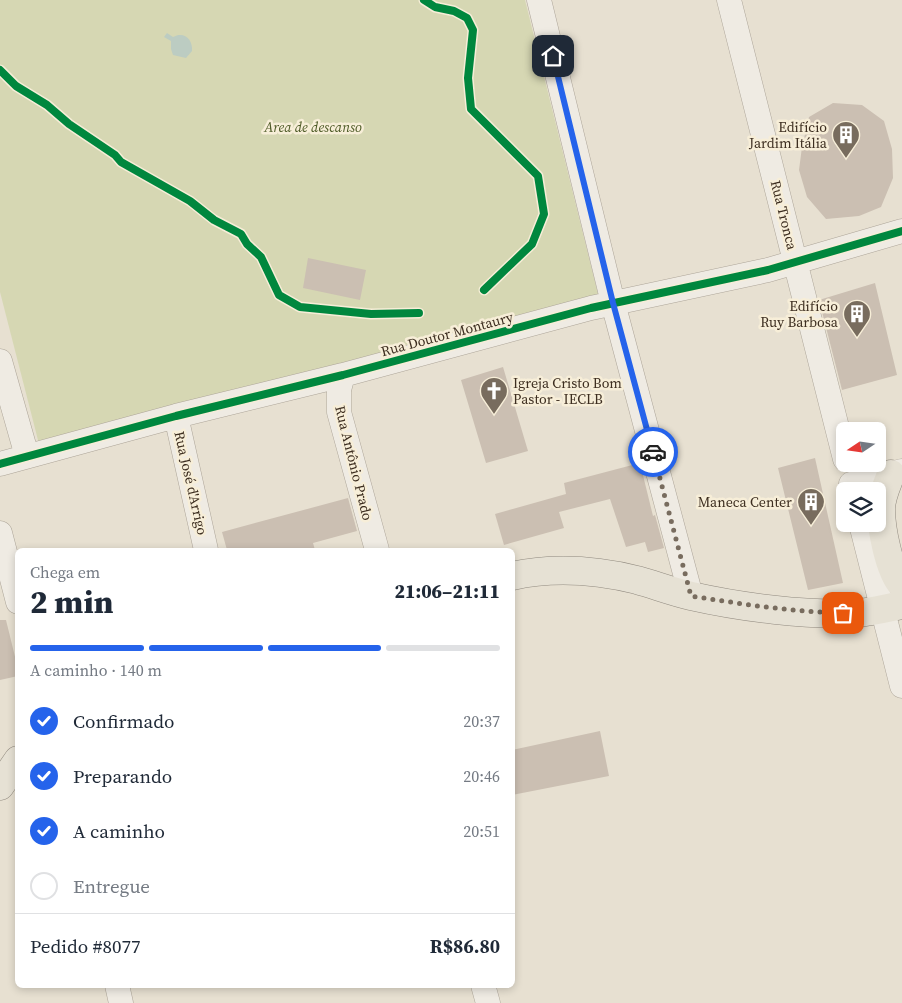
<!DOCTYPE html>
<html lang="pt">
<head>
<meta charset="utf-8">
<style>
  body { margin:0; font-family:"Source Serif 4",serif; background:#f6f6f7; color:#1f2937; height:100vh; display:flex; flex-direction:column; font-size:19px; white-space:nowrap }
  * { box-sizing:border-box; margin:0 }
  p { font-size:16px; color:#747a83 }
  .icon { flex:none; width:28px; height:28px; fill:none; stroke:currentColor; stroke-width:2; stroke-linecap:round; stroke-linejoin:round }
  .map { position:relative; flex:1; overflow:hidden }
  .details { position:absolute; left:15px; top:548px; width:500px; height:440px; display:flex; flex-direction:column; background:#fff; border-radius:8px; box-shadow:0 2px 8px #0003 }
  .details>* { flex:none }
  .needle { width:32px; rotate:257deg }
  .tools { position:absolute; left:836px; top:422px; display:grid; gap:10px }
  .tools a { display:grid; place-items:center; width:50px; height:50px; border-radius:8px; background:#fff; box-shadow:0 2px 8px #0003; font-size:25px }
  .pin { position:absolute; display:grid; place-items:center; width:42px; height:42px; color:#fff; margin:-21px; border-radius:10px; box-shadow:0 2px 8px #0006 }
  .courier { position:absolute; display:grid; place-items:center; width:50px; height:50px; margin:-25px; border:4px solid #2563eb; border-radius:50%; background:#fff; color:#222; box-shadow:0 1px 6px #0007 }
  .summary em { font-style:normal; font-weight:800 }
  .summary div { display:flex; flex-direction:column-reverse }
  .summary { display:flex; align-items:center; justify-content:space-between; height:85px; padding:0 15px }
  h1 { font-size:32px; font-weight:800; line-height:38px }
  .bar { display:grid; grid-template-columns:repeat(4,1fr); gap:8px 5px; align-content:center; height:60px; padding:0 15px }
  .bar i { height:6px; border-radius:4px; background:#e0e1e3 }
  .bar .current { background:#2563eb }
  .bar p { grid-column:span 4 }
  .line { display:flex; align-items:center; gap:12px; padding:0 15px; border-top:1px solid #e0e1e3 }
  .line div { flex:1 }
  ol { padding:0 15px; list-style:none }
  li { display:flex; align-items:center; gap:15px; height:55px }
  li p { margin-inline-start:auto }
  li .icon { padding:5px; border-radius:50%; background:#2563eb; color:#fff; stroke-width:4 }
  li:last-child { color:#747a83 }
  li i { width:28px; height:28px; border:2px solid #e0e1e3; border-radius:50% }
  .map>svg:first-child { display:block }
  .green { fill:#d6d7b3 }
  .water { fill:#bcccc2 }
  .building { fill:#cbbfb2 }
  .lines { fill:none; stroke-linecap:round; stroke-linejoin:round }
  .minor-casing { stroke:#ada599; stroke-width:25 }
  .major-casing { stroke:#928b80; stroke-width:29 }
  .minor { stroke:#efebe3; stroke-width:24 }
  .major { stroke:#e6e1d4; stroke-width:28 }
  .cycleway-casing { stroke:#f7eed8; stroke-width:11 }
  .cycleway { stroke:#00873e; stroke-width:8 }
  .done { stroke:#786c5e; stroke-width:5; stroke-dasharray:0 9 }
  .route { stroke:#2563eb; stroke-width:6 }
  .labels { text-anchor:middle; dominant-baseline:central; stroke-width:5; stroke-linejoin:round; paint-order:stroke }
  .park-label { font-size:14px; font-style:italic; fill:#4d5a26; stroke:#f7eed8 }
  .poi-label { font-size:14px; fill:#3d2e20; stroke:#f7eed8; text-anchor:end }
  .street-label { font-size:14px; fill:#3d2e20; stroke:#f7eed8 }
</style>
</head>
<body>
<div class="map">
<svg width="902" height="1003" viewBox="0 0 902 1003">
  <rect width="100%" height="100%" fill="#e7e0d1"/>
  <!-- green -->
  <path class="green" d="M 0,0 L 525,0 L 601,306 L 39,444 L 0,292 Z"/>
  <!-- water -->
  <path class="water" d="M 167,33 L 173,37 C 184,31 193,39 192,51 L 186,58 L 173,55 L 171,49 L 171,41 L 164,37 Z"/>
  <!-- building -->
  <path class="building" d="M 833,103 L 862,105 L 884,121 L 892,149 L 893,178 L 881,207 L 859,216 L 826,219 L 807,197 L 799,170 L 802,147 L 809,117 Z
    M 308,258 L 366,270 L 360,300 L 303,288 Z
    M 875,283 L 897,375 L 842,390 L 819,300 Z
    M 503,367 L 528,451 L 486,463 L 461,380 Z
    M 815,458 L 843,583 L 808,590 L 778,468 Z
    M 640,463 L 653,516 L 655,515 L 664,548 L 648,552 L 645,542 L 626,547 L 610,499 L 559,512 L 564,528 L 504,545 L 495,514 L 566,494 L 564,483 Z
    M 348,498 L 357,531 L 313,543 L 315,550 L 227,550 L 222,532 Z
    M 0,620 L 6,620 L 18,669 L 18,676 L 0,680 Z
    M 600,731 L 609,776 L 512,795 L 512,750 Z"/>
  <g class="lines">
    <defs>
      <path id="minor" d="M 539,0 L 613,303 L 691,596
        M 729,0 L 845,459
        M 0,361 L 27,456
        M 343,375 L 339,390 L 339,412 L 377,550
        M 176,416 L 206,550
        M 0,464 L 176,416 L 343,375 L 591,308 L 768,270 L 902,231
        M 851,484 L 902,471
        M 861,524 L 902,686
        M 0,533 L 18,602
        M 117,985 L 121,1003
        M 483,985 L 488,1003"/>
      <path id="major" d="M 891,474 C 887,485 881,497 881,509 C 881,528 889,571 902,585
        M 512,576 C 553,567 596,570 637,580 C 655,585 673,592 691,596 C 740,607 807,616 857,613 C 872,612 887,608 902,605
        M 0,786 L 18,760"/>
    </defs>
    <!-- minor casing -->
    <use href="#minor" class="minor-casing"/>
    <!-- major casing -->
    <use href="#major" class="major-casing"/>
    <!-- minor -->
    <use href="#minor" class="minor"/>
    <!-- major -->
    <use href="#major" class="major"/>
    <defs>
      <path id="cycleway" d="M 424,0 L 435,7 L 454,11 L 467,18 L 473,30 L 468,78 L 471,109 L 538,176 L 544,214 L 532,244 L 484,290
        M 0,70 L 16,86 L 47,105 L 69,124 L 115,155 L 121,162 L 190,201 L 214,220 L 241,234 L 247,244 L 261,257 L 279,295 L 300,307 L 371,314 L 419,313
        M 0,464 L 176,416 L 343,375 L 591,308 L 768,270 L 902,231"/>
    </defs>
    <!-- cycleway casing -->
    <use href="#cycleway" class="cycleway-casing"/>
    <!-- cycleway -->
    <use href="#cycleway" class="cycleway"/>
  </g>
  <g class="lines">
    <!-- done -->
    <path class="done" d="M 653,452 L 691,596 C 742,604 792,612 843,613"/>
    <!-- route -->
    <path class="route" d="M 553,56 L 613,303 L 653,452"/>
  </g>
  <!-- icons -->
  <defs>
    <symbol id="building-pin" viewBox="-11 -11 22 30"><path d="M0 17L-7.5 6A9.5 9.5 0 1 1 7.5 6Z" fill="#786c5e" stroke="#f7eed8"/><path d="M-4-6H4V6H1V3H-1V6H-4ZM-2.5-4.3h1.7v1.8h-1.7ZM.8-4.3h1.7v1.8H.8ZM-2.5-1h1.7V.8h-1.7ZM.8-1h1.7V.8H.8Z" fill="#fff"/></symbol>
    <symbol id="church-pin" viewBox="-11 -11 22 30"><path d="M0 17L-7.5 6A9.5 9.5 0 1 1 7.5 6Z" fill="#786c5e" stroke="#f7eed8"/><path d="M-1.2-6h2.4v3.5h3.3v2.4h-3.3V6h-2.4V-.1h-3.3v-2.4h3.3Z" fill="#fff"/></symbol>
  </defs>
  <g fill-rule="evenodd">
    <use href="#building-pin" x="830" y="119" width="32" height="43"/>
    <use href="#building-pin" x="841" y="298" width="32" height="43"/>
    <use href="#church-pin" x="478" y="375" width="32" height="43"/>
    <use href="#building-pin" x="795" y="486" width="32" height="43"/>
  </g>
  <g class="labels">
    <!-- park labels -->
    <g class="park-label">
      <text x="313" y="127">Area de descanso</text>
    </g>
    <!-- poi labels -->
    <g class="poi-label">
      <text x="827" y="127">Edifício<tspan x="827" dy="16">Jardim Itália</tspan></text>
      <text x="838" y="306">Edifício<tspan x="838" dy="16">Ruy Barbosa</tspan></text>
      <text x="513" y="383" text-anchor="start">Igreja Cristo Bom<tspan x="513" dy="16">Pastor - IECLB</tspan></text>
      <text x="792" y="502">Maneca Center</text>
    </g>
    <!-- street labels -->
    <g class="street-label">
      <text transform="translate(784 215) rotate(76)">Rua Tronca</text>
      <text transform="translate(447 334) rotate(-15)">Rua Doutor Montaury</text>
      <text transform="translate(354 463) rotate(76)">Rua Antônio Prado</text>
      <text transform="translate(191 483) rotate(77)">Rua José d'Arrigo</text>
    </g>
  </g>
</svg>
<div class="tools">
<a><svg class="needle" viewBox="-14 -14 28 28"><path d="M0-13l5 13h-10z" fill="#e53935"/><path d="M0 13l5-13h-10z" fill="#747a83"/></svg></a>
<a><svg class="icon" aria-label="layers" viewBox="0 0 24 24"><path d="M12 4l9 5-9 5-9-5zM3 14l9 5 9-5"/></svg></a>
</div>
<div class="pin" style="left:843px;top:613px;background:#ea580c"><svg class="icon" aria-label="bag" viewBox="0 0 24 24"><path d="M5 8h14l-1 12H6zM9 8a3 3 0 0 1 6 0"/></svg></div>
<div class="pin" style="left:553px;top:56px;background:#1f2937"><svg class="icon" aria-label="home" viewBox="0 0 24 24"><path d="M3 11l9-7 9 7M6 9v11h12V9"/></svg></div>
<div class="courier" style="left:653px;top:452px"><svg class="icon" aria-label="car" viewBox="0 0 24 24"><path d="M5 17H2v-5l4-1 3-4h7l3 4 3 1v5h-3M9 17h6M6 11h13"/><circle cx="7" cy="17" r="2"/><circle cx="17" cy="17" r="2"/></svg></div>
<section class="details">
<div class="summary"><div><h1>2 min</h1><p>Chega em</p></div><em>21:06–21:11</em></div>
<div class="bar"><i class="current"></i><i class="current"></i><i class="current"></i><i></i><p>A caminho · 140 m</p></div>
<ol>
<li><svg class="icon" aria-label="check" viewBox="0 0 24 24"><path d="M5 12l5 5 9-10"/></svg>Confirmado<p>20:37</p></li>
<li><svg class="icon" aria-label="check" viewBox="0 0 24 24"><path d="M5 12l5 5 9-10"/></svg>Preparando<p>20:46</p></li>
<li><svg class="icon" aria-label="check" viewBox="0 0 24 24"><path d="M5 12l5 5 9-10"/></svg>A caminho<p>20:51</p></li>
<li><i></i>Entregue</li>
</ol>
<div class="line" style="height:65px"><div>Pedido #8077</div><b>R$86.80</b></div>
</section>
</div>
</body>
</html>
